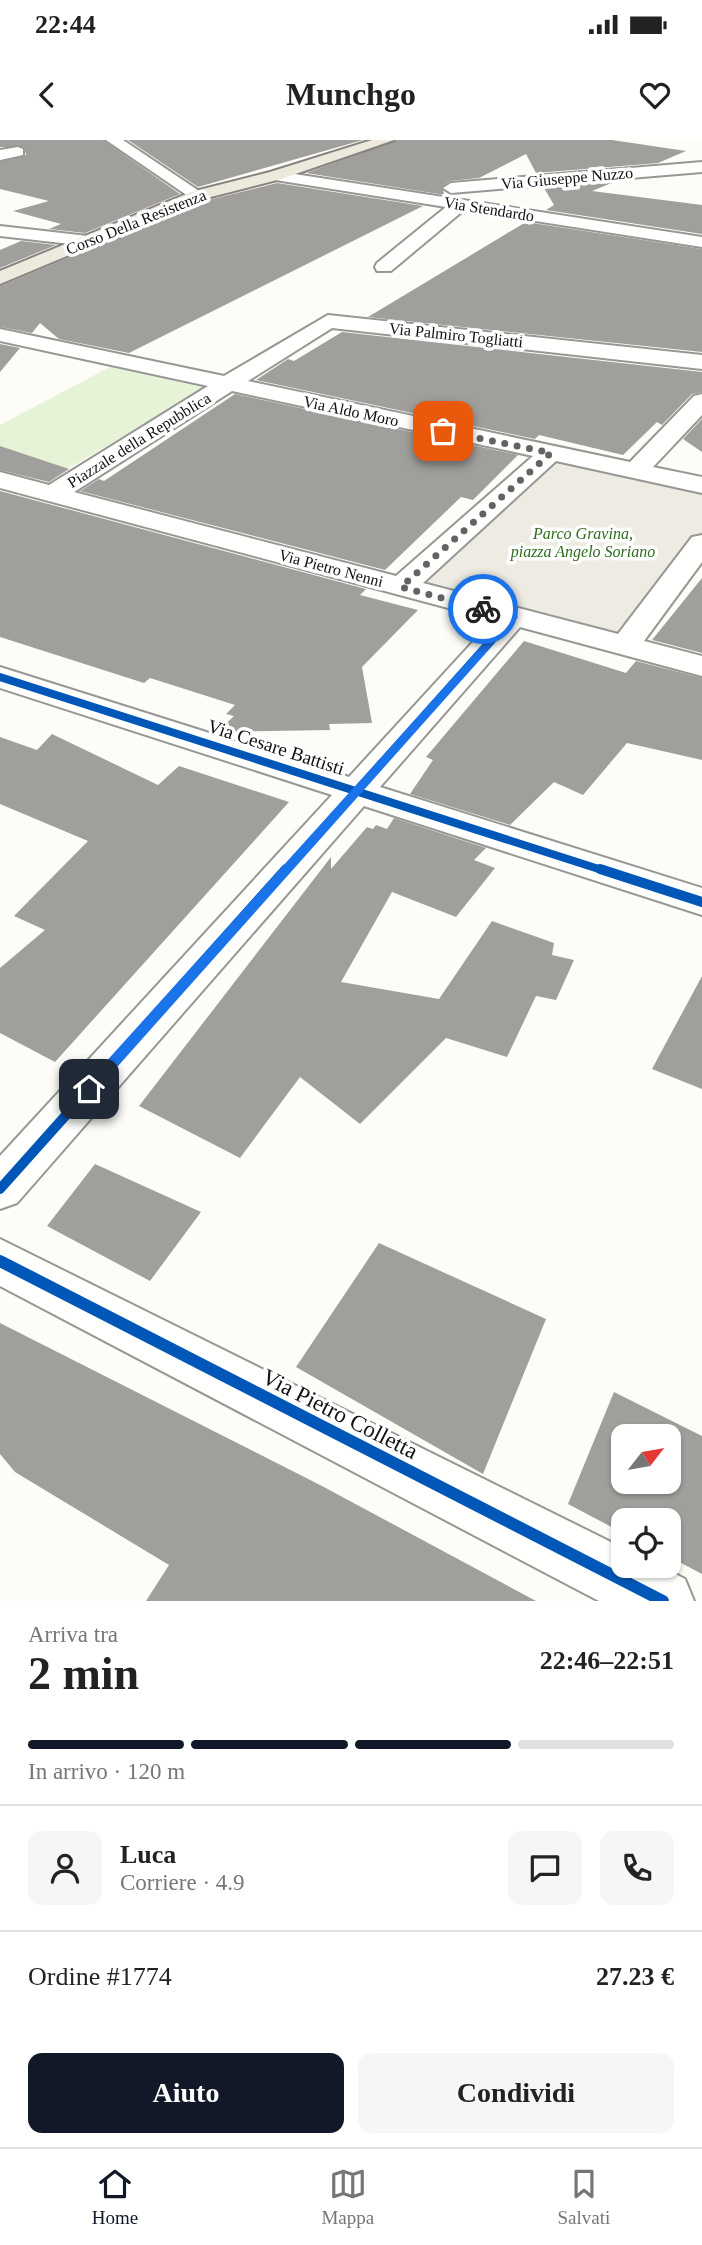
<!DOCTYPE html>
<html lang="it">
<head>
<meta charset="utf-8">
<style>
  body { margin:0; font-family:"Times New Roman",serif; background:#f6f6f6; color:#222; height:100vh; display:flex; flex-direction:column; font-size:26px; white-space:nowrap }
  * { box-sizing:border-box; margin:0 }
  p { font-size:23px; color:#767676 }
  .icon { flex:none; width:38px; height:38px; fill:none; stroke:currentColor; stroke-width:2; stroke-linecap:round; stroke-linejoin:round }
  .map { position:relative; height:1461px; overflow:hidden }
  .panel { display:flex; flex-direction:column; background:#fff; flex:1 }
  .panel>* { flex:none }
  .needle { width:46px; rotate:59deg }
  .fabs { position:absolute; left:611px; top:1284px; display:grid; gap:14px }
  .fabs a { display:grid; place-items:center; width:70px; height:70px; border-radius:14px; background:#fff; box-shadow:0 2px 5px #0004; font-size:35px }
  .pin { position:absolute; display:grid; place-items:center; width:60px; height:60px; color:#fff; margin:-30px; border-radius:14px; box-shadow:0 4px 10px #0006 }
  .courier { position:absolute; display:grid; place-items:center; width:70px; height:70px; margin:-35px; border:5px solid #1a73e8; border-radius:50%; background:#fff; color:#222; box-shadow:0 2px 9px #0007 }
  .summary em { font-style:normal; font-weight:700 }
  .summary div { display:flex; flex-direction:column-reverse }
  .summary { display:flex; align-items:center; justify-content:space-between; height:119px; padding:0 28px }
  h1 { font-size:46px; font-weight:700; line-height:52px }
  .bar { display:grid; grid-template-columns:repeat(4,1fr); gap:10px 7px; align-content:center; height:84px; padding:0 28px }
  .bar i { height:9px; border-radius:5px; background:#e0e0e0 }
  .bar .active { background:#111827 }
  .bar p { grid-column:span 4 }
  .line { display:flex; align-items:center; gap:18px; padding:0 28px; border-top:2px solid #e0e0e0 }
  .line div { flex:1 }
  .round { display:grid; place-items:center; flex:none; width:74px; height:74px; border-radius:14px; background:#f6f6f6 }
  .cta { display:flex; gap:14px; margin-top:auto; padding:14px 28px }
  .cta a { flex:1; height:80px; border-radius:14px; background:#111827; color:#fff; font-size:28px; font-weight:700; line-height:80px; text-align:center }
  .cta a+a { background:#f6f6f6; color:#222 }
  .status { display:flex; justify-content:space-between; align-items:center; height:49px; padding:0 35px; background:#fff; direction:ltr }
  .status svg { height:19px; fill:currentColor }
  header { display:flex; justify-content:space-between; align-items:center; height:91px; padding:0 28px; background:#fff; font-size:32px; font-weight:700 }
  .tab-bar { display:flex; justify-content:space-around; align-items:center; height:98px; border-top:2px solid #e0e0e0; background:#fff; font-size:19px; color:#767676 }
  .tab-bar a { display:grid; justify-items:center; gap:4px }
  .tab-bar .active { color:#111827 }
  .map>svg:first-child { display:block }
  .green { fill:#e7f3d7 }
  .plaza { fill:#edebe2 }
  .building { fill:#a19f9c; fill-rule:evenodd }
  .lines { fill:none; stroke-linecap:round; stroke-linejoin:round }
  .minor-casing { stroke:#979795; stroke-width:4 }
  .major-casing { stroke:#858482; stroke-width:4 }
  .minor { fill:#fffffe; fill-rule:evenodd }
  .major { fill:#ede9dc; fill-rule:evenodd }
  .cycleway-far3-casing { stroke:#fff; stroke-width:9 }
  .cycleway-far2-casing { stroke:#fff; stroke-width:11 }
  .cycleway-far1-casing { stroke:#fff; stroke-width:14 }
  .cycleway-casing { stroke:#fff; stroke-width:17 }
  .cycleway-far3 { stroke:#0057b8; stroke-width:6 }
  .cycleway-far2 { stroke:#0057b8; stroke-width:8 }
  .cycleway-far1 { stroke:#0057b8; stroke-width:10 }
  .cycleway { stroke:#0057b8; stroke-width:12 }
  .route { fill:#1a73e8 }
  .done { stroke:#646362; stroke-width:7; stroke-dasharray:0 12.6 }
  .labels { text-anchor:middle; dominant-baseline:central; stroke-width:7; stroke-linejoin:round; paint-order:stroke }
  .far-street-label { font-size:16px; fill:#111; stroke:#fff }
  .far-park-label { font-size:16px; font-style:italic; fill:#2f6b1f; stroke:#fff }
  .street-label { font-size:19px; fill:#111; stroke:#fff }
  .near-street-label { font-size:23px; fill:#111; stroke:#fff }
</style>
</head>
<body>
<div class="status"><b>22:44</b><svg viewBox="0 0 49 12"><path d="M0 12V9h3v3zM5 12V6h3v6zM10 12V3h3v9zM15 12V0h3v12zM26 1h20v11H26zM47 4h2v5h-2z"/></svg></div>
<header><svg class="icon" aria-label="back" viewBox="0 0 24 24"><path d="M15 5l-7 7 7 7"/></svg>Munchgo<svg class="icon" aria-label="heart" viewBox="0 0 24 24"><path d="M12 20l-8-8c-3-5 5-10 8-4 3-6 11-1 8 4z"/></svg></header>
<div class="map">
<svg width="702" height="1461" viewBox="0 0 702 1461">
  <rect width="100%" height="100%" fill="#fdfcf7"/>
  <!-- green -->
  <path class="green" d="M 110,227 L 206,248 L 50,339 L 0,325 L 0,285 Z"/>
  <!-- plaza -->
  <path class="plaza" d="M 551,313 L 702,345 L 702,403 L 625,506 L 401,447 Z"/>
  <!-- building -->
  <path class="building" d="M 0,0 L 103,0 L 180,54 L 85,93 L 49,89 L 61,84 L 13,71 L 49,61 L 0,49 L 0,22 L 26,15 L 24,7 L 0,7 Z
    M 128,0 L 363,0 L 198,47 Z
    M 397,0 L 612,0 L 686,11 L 658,23 L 536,33 L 526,14 L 479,38 L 450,41 L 441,47 L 445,55 L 306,33 Z
    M 614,42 L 592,51 L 702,65 L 702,94 L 546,70 L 554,65 L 544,48 Z
    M 277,43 L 423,66 L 129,213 L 59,199 L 40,183 L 32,193 L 0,187 L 0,146 L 204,61 Z
    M 526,82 L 702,109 L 702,212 L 368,177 Z
    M 21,101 L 56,105 L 0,128 L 0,110 Z
    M 342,192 L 702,232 L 702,252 L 692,254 L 662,285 L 657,282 L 623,315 L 539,295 L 535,299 L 256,240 L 288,219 L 294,221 Z
    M 0,204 L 20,208 L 0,232 Z
    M 235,254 L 518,315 L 473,360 L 461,357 L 385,430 L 80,351 L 99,339 L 104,341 Z
    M 702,279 L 702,312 L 683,299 Z
    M 0,306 L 69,329 L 49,342 L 0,330 Z
    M 0,351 L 366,449 L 360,455 L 418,470 L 362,527 L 372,583 L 329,584 L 330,590 L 217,592 L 234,576 L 226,574 L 235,565 L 150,538 L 144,543 L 0,497 Z
    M 702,438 L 702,513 L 652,500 Z
    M 524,501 L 626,533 L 636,521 L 702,538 L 702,620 L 627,603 L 583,655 L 554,642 L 510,685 L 410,654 L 433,620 L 426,617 Z
    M 52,594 L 158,645 L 179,626 L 289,662 L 55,922 L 0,893 L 0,828 L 45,790 L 14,776 L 88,701 L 0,664 L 0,597 L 37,610 Z
    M 394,678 L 486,708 L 474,720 L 495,728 L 456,777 L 392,752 L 341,842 L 439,859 L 492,781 L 554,803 L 552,815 L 574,820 L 556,860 L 536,856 L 507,917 L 446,898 L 360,984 L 300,937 L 240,1018 L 139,966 L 331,717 L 331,729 L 367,687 L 373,689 L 376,685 L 387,689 Z
    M 702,836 L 702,949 L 652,929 Z
    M 95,1024 L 201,1072 L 150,1141 L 47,1086 Z
    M 379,1103 L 546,1179 L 483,1334 L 296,1227 Z
    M 0,1183 L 322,1346 L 536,1461 L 146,1461 L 169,1425 L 15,1332 L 0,1314 Z
    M 614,1252 L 702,1296 L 702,1434 L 668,1416 L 668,1381 L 623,1381 L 623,1393 L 568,1364 ZM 623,1297 L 668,1297 L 668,1342 L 623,1342 Z"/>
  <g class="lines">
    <defs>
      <path id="minor" d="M 106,0 L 123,0 L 205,55 L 197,60 L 191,58 Z
        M 18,7 L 23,9 L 23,15 L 0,20 L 0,10 Z
        M 702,22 L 702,32 L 451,53 L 443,48 L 451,43 Z
        M 275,31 L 702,97 L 702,107 L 464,70 L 391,131 L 377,131 L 375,127 L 377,123 L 446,67 L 269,39 L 269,33 Z
        M 0,86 L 88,96 L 97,101 L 88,106 L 0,96 Z
        M 328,175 L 702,215 L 702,229 L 332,188 L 248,241 L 630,322 L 694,256 L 702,254 L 702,275 L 653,327 L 702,337 L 702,353 L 556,321 L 423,443 L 618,494 L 692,397 L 702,395 L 702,422 L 644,501 L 702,516 L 702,536 L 520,487 L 380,647 L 702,748 L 702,775 L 364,666 L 17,1063 L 0,1069 L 0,1016 L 332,655 L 0,548 L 0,527 L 349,637 L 493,480 L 0,348 L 0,332 L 49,345 L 208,246 L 0,201 L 0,189 L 224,236 ZM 232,251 L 533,316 L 396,436 L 74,352 Z
        M 0,1099 L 623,1408 L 623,1426 L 660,1426 L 685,1439 L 694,1461 L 599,1461 L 0,1146 Z"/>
      <path id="major" d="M 372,0 L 394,0 L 281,39 L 203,59 L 0,144 L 0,131 L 191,52 L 270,32 Z"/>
    </defs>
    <!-- minor casing -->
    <use href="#minor" class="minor-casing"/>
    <!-- major casing -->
    <use href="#major" class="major-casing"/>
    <!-- minor -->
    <use href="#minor" class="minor"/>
    <!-- major -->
    <use href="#major" class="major"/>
    <defs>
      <path id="cycleway-far3" d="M 511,478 L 513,476"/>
      <path id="cycleway-far2" d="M 0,537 L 605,731
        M 285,731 L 513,476"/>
      <path id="cycleway-far1" d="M 600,729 L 702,762
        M 0,1049 L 286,729"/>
      <path id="cycleway" d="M 0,1121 L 663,1461"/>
    </defs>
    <!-- cycleway-far3 casing -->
    <use href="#cycleway-far3" class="cycleway-far3-casing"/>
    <!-- cycleway-far2 casing -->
    <use href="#cycleway-far2" class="cycleway-far2-casing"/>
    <!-- cycleway-far1 casing -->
    <use href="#cycleway-far1" class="cycleway-far1-casing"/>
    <!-- cycleway casing -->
    <use href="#cycleway" class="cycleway-casing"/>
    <!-- cycleway-far3 -->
    <use href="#cycleway-far3" class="cycleway-far3"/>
    <!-- cycleway-far2 -->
    <use href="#cycleway-far2" class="cycleway-far2"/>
    <!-- cycleway-far1 -->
    <use href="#cycleway-far1" class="cycleway-far1"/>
    <!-- cycleway -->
    <use href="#cycleway" class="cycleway"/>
  </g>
  <!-- route -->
  <path class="route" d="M 480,467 L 518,477 L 94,953 L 84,953 L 84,946 L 507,478 L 480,470 Z"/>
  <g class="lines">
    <!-- done -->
    <path class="done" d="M 443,291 L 551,313 L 401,447 L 483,469"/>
  </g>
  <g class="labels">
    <!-- far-street labels -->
    <g class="far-street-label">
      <text transform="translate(567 38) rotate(-5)">Via Giuseppe Nuzzo</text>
      <text transform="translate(489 69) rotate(9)">Via Stendardo</text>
      <text transform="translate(136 82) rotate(-22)">Corso Della Resistenza</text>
      <text transform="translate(456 195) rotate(6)">Via Palmiro Togliatti</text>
      <text transform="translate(351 271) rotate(12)">Via Aldo Moro</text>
      <text transform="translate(139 300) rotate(-32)">Piazzale della Repubblica</text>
      <text transform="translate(331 428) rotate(15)">Via Pietro Nenni</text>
    </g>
    <!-- far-park labels -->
    <g class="far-park-label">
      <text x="583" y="393">Parco Gravina,<tspan x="583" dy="18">piazza Angelo Soriano</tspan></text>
    </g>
    <!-- street labels -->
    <g class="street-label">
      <text transform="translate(276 607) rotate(18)">Via Cesare Battisti</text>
    </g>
    <!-- near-street labels -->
    <g class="near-street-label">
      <text transform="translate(340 1274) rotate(27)">Via Pietro Colletta</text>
    </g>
  </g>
</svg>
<div class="fabs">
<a><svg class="needle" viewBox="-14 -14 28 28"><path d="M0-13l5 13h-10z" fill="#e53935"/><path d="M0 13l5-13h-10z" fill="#767676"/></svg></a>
<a><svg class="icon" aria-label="locate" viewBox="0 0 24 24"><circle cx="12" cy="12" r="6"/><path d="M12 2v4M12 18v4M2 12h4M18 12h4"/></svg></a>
</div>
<div class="pin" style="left:443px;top:291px;background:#ea580c"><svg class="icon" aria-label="bag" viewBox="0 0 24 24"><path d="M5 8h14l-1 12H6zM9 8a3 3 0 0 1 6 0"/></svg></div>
<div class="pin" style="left:89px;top:949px;background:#1f2937"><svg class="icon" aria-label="home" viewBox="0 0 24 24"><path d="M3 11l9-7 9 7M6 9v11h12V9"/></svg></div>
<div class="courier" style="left:483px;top:469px"><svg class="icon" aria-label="bike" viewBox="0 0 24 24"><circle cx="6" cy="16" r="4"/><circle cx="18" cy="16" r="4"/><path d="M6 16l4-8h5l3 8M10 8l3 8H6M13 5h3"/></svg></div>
</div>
<section class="panel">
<div class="summary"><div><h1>2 min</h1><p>Arriva tra</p></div><em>22:46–22:51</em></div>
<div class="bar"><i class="active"></i><i class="active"></i><i class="active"></i><i></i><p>In arrivo · 120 m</p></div>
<div class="line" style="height:126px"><a class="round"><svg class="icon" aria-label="person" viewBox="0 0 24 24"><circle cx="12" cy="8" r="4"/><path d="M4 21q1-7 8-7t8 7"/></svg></a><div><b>Luca</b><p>Corriere · 4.9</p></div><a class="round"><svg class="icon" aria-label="chat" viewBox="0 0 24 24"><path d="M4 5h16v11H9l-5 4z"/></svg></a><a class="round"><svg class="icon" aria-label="phone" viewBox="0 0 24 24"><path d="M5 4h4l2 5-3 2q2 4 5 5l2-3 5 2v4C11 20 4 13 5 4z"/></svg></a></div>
<div class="line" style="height:91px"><div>Ordine #1774</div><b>27.23 €</b></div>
<div class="cta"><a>Aiuto</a><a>Condividi</a></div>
</section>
<nav class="tab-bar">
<a class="active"><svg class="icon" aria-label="home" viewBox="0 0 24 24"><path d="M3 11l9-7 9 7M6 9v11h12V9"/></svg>Home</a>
<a><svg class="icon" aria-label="map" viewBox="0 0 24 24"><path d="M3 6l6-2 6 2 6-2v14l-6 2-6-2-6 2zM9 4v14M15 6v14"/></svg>Mappa</a>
<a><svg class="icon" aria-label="saved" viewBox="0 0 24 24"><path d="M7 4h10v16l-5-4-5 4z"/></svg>Salvati</a>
</nav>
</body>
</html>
